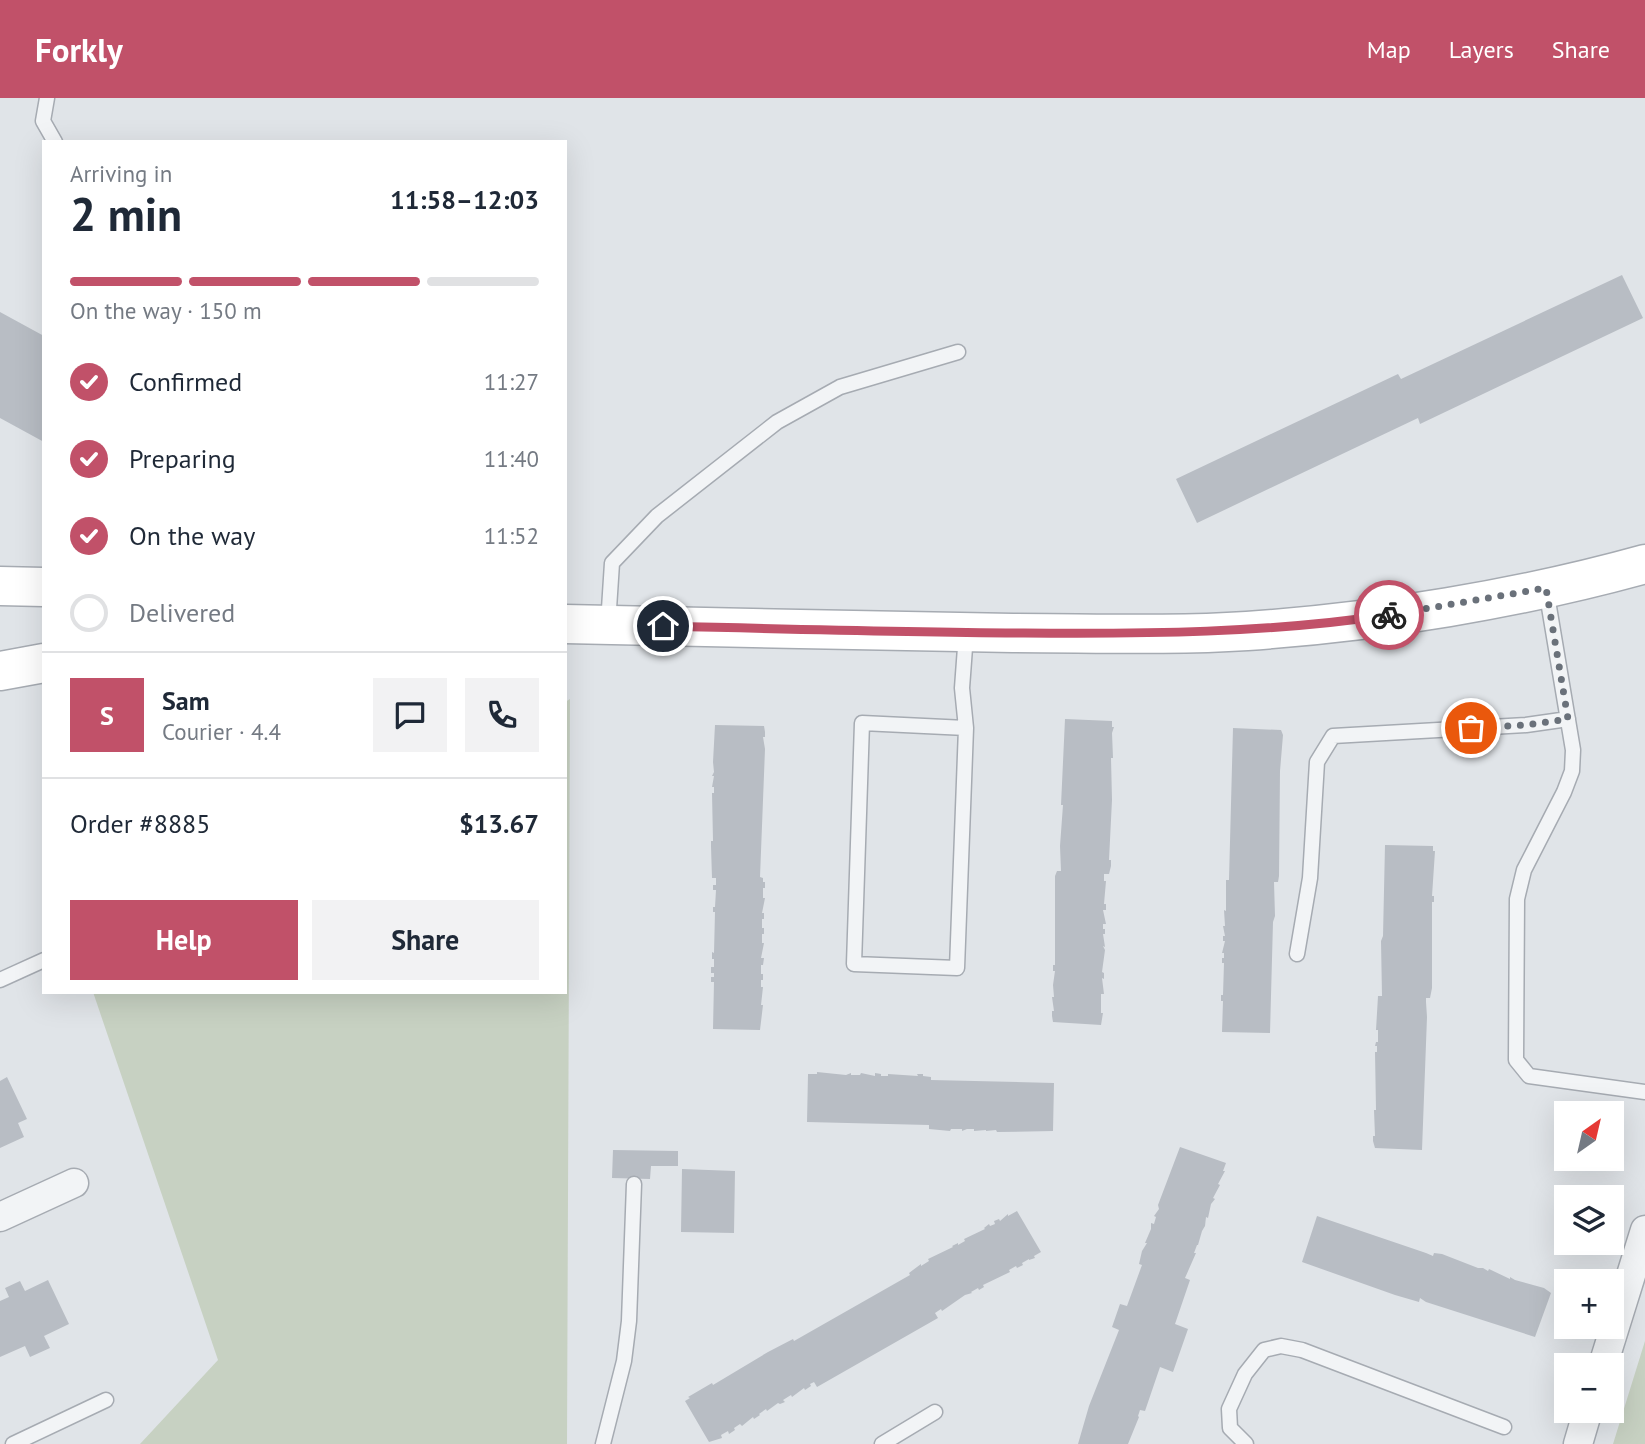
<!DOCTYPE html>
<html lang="en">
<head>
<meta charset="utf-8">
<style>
  body { margin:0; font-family:"PT Sans",sans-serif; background:#f2f2f3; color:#1f2937; height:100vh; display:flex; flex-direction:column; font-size:26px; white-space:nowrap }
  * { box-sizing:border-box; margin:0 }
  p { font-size:23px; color:#747a83 }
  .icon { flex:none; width:38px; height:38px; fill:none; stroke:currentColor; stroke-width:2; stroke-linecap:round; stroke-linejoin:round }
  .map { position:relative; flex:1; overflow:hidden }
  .side { position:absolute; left:42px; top:42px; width:525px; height:854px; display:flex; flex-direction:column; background:#fff; border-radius:0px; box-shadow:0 7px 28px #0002 }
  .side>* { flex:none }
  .needle { width:46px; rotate:34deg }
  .fabs { position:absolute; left:1554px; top:1003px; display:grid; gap:14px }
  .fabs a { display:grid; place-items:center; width:70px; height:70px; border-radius:0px; background:#fff; box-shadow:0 7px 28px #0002; font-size:35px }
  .pin { position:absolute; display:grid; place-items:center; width:60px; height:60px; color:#fff; margin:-30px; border:4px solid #fff; border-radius:50%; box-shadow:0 2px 7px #0007 }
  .courier { position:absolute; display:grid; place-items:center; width:70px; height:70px; margin:-35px; border:5px solid #c15169; border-radius:50%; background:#fff; color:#222; box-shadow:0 2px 9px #0007 }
  .summary em { font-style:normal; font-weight:700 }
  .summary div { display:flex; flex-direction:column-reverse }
  .summary { display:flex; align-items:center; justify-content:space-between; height:119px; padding:0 28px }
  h1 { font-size:46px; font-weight:700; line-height:52px }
  .bar { display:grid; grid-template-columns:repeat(4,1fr); gap:10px 7px; align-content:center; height:84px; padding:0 28px }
  .bar i { height:9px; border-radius:5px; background:#e0e1e3 }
  .bar .selected { background:#c15169 }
  .bar p { grid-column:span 4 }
  .line { display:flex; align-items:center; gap:18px; padding:0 28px; border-top:2px solid #e0e1e3 }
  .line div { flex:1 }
  .round { display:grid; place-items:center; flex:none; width:74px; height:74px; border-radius:0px; background:#f2f2f3 }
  ol { padding:0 28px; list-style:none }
  li { display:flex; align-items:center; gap:21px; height:77px }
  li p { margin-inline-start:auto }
  li .icon { padding:7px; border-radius:50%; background:#c15169; color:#fff; stroke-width:4 }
  li:last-child { color:#747a83 }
  li i { width:38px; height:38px; border:4px solid #e0e1e3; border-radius:50% }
  .action { display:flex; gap:14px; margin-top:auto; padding:14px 28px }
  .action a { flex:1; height:80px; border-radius:0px; background:#c15169; color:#fff; font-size:28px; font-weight:700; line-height:80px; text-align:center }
  .action a+a { background:#f2f2f3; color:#1f2937 }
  header { display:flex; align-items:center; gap:42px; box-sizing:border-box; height:98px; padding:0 35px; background:#c15169; color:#fff }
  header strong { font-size:33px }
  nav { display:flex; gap:38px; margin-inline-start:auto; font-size:24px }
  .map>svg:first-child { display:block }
  .green { fill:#c7d1c2 }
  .building { fill:#b8bdc4 }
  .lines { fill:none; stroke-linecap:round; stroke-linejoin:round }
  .lane-casing { stroke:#a6abb2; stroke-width:17 }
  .street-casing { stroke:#a6abb2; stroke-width:31 }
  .secondary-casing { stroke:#a6abb2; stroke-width:41 }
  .lane { stroke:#f2f4f6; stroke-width:14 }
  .street { stroke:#f2f4f6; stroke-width:28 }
  .secondary { stroke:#fff; stroke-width:38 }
  .done { stroke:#6a717a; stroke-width:7; stroke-dasharray:0 12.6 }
  .route { stroke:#c15169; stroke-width:9 }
</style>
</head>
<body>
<header>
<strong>Forkly</strong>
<nav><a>Map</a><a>Layers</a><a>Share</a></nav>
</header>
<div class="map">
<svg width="1645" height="1346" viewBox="0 0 1645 1346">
  <rect width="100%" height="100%" fill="#e0e4e8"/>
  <!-- green -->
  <path class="green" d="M 570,601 L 567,1346 L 140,1346 L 218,1262 L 93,894 L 565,894 L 565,604 Z
    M 1645,1243 L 1645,1346 L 1613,1346 Z"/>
  <!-- building -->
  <path class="building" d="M 1622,177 L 1643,220 L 1420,326 L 1418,320 L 1197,425 L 1176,381 L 1398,276 L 1401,281 Z
    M 0,214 L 44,238 L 44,344 L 0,320 Z
    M 1065,621 L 1112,623 L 1112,629 L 1114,629 L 1112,635 L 1113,660 L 1111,660 L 1112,702 L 1109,762 L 1111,762 L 1111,768 L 1109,776 L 1104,776 L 1104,783 L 1106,783 L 1104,806 L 1106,806 L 1106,812 L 1103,812 L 1106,826 L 1103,826 L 1103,831 L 1105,831 L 1105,836 L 1103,836 L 1105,849 L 1103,848 L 1105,852 L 1102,874 L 1104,875 L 1104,881 L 1102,880 L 1104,896 L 1101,896 L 1101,915 L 1103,915 L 1101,927 L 1053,924 L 1052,918 L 1052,913 L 1054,913 L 1052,899 L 1054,899 L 1053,887 L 1055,873 L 1053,873 L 1053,867 L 1055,867 L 1055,778 L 1057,773 L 1061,773 L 1060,748 L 1063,707 L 1061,707 Z
    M 715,627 L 764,628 L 765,634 L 765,639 L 763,639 L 765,651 L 760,779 L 763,780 L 763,784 L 765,784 L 765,790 L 763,790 L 763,800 L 765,800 L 762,815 L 764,815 L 764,821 L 762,821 L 762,830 L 764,830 L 764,836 L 762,836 L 762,845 L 764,845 L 761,860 L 764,860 L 763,867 L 761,867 L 761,876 L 763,876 L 763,882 L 761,882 L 761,889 L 763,889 L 761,907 L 763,907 L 760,932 L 713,931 L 714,884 L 711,884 L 711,879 L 714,879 L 714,875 L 711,875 L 711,869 L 714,869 L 714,861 L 712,861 L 712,854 L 714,855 L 715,814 L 713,814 L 713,809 L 715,809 L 716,792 L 713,792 L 713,787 L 716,787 L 716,780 L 712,780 L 711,748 L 711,743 L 713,743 L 712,695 L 714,695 L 714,689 L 712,689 L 714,678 L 712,678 L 714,674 L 713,664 Z
    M 1233,630 L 1281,632 L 1283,637 L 1280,673 L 1279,778 L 1278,784 L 1274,784 L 1275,818 L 1273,824 L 1270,935 L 1222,934 L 1223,903 L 1221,903 L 1221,897 L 1223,897 L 1224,865 L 1222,865 L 1222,860 L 1224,860 L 1224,855 L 1222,855 L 1225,843 L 1223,843 L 1223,838 L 1225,838 L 1223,828 L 1225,828 L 1224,812 L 1226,813 L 1226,782 L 1229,782 Z
    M 1385,747 L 1433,748 L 1433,753 L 1435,753 L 1432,798 L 1434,798 L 1434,804 L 1432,804 L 1432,890 L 1430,900 L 1426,900 L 1426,904 L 1427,919 L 1422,1052 L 1375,1050 L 1373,1043 L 1373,1038 L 1375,1038 L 1374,1012 L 1376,1012 L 1375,954 L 1377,954 L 1377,948 L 1375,948 L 1376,944 L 1378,944 L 1378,932 L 1376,932 L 1378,898 L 1382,898 L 1381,843 L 1383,838 Z
    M 817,974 L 846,977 L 851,975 L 851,977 L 860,977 L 861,975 L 875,978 L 875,975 L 881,976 L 881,978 L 888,978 L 888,976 L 918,978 L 917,976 L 923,976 L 923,978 L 931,979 L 931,982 L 1054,985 L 1053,1033 L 997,1034 L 996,1032 L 986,1033 L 986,1032 L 974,1033 L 974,1031 L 967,1031 L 962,1033 L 962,1031 L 951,1031 L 950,1033 L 929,1031 L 929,1027 L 807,1024 L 808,976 L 817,976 Z
    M 7,979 L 27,1021 L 18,1025 L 24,1039 L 0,1050 L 0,983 Z
    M 1180,1049 L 1226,1065 L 1223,1073 L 1225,1073 L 1218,1086 L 1220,1087 L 1213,1100 L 1215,1101 L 1211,1106 L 1208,1120 L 1206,1119 L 1205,1128 L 1202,1133 L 1198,1147 L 1197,1147 L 1194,1155 L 1196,1155 L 1185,1180 L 1190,1182 L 1175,1226 L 1188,1231 L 1173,1274 L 1160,1269 L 1145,1313 L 1140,1312 L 1138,1318 L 1139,1319 L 1128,1346 L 1078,1346 L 1089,1308 L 1119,1232 L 1112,1229 L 1120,1206 L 1127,1208 L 1142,1167 L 1139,1166 L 1142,1153 L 1147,1145 L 1145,1145 L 1151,1131 L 1151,1125 L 1154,1126 L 1156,1119 L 1154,1118 L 1159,1111 L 1158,1107 Z
    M 613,1052 L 678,1053 L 678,1068 L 651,1068 L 650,1081 L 612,1080 Z
    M 682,1071 L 735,1073 L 734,1135 L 681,1134 Z
    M 1017,1113 L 1041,1154 L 1034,1158 L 1035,1160 L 1029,1162 L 1029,1161 L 1022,1165 L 1023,1167 L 1017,1170 L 1016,1168 L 1009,1172 L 1010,1174 L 983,1187 L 984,1189 L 979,1192 L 978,1190 L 971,1194 L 972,1195 L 965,1197 L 942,1213 L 941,1211 L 935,1215 L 938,1220 L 817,1289 L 814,1284 L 810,1286 L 811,1288 L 805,1292 L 804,1290 L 792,1299 L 791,1297 L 783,1302 L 785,1304 L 780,1306 L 778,1305 L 767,1313 L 766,1311 L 759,1316 L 760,1317 L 754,1321 L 753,1319 L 742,1328 L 740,1326 L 734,1330 L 735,1332 L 729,1336 L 728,1333 L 721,1337 L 722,1340 L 709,1344 L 685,1303 L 690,1300 L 688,1299 L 712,1285 L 713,1287 L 768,1254 L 793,1241 L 794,1243 L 910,1177 L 909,1175 L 921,1166 L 921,1168 L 929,1163 L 928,1161 L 953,1149 L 952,1148 L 958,1145 L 958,1147 L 965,1143 L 964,1141 L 985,1131 L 984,1130 L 989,1126 L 990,1128 L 995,1126 L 994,1123 L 999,1121 L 1000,1123 L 1008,1116 L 1008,1118 Z
    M 1317,1118 L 1426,1155 L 1433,1158 L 1434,1155 L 1442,1156 L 1478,1170 L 1483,1170 L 1488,1173 L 1489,1171 L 1510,1181 L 1510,1179 L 1515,1182 L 1544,1190 L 1551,1195 L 1535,1239 L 1426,1204 L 1420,1200 L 1419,1204 L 1395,1197 L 1302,1164 Z
    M 48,1182 L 69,1226 L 44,1238 L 50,1250 L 30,1259 L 25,1248 L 0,1259 L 0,1203 L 9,1199 L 5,1190 L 20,1183 L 25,1193 Z"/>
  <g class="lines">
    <defs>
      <path id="lane" d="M 47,0 L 43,23 L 55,44
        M 1546,491 L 1573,652 L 1572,673 L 1564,694 L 1524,772 L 1517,801 L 1516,962 L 1529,978 L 1645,994
        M 608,526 L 612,465 L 657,418 L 777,324 L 840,289 L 958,254
        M 966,536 L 962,590 L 966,630
        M 862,625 L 966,630 L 957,870 L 854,866 Z
        M 1297,856 L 1310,780 L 1317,664 L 1333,638 L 1526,627 L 1568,621
        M 0,882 L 44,862
        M 13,1346 L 106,1302
        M 603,1346 L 624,1263 L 629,1223 L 634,1086
        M 882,1346 L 935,1314
        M 1246,1346 L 1230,1330 L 1229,1311 L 1245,1276 L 1264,1252 L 1281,1248 L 1302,1252 L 1504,1329"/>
      <path id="street" d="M 0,1119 L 74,1085
        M 1603,1267 L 1645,1132
        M 1578,1346 L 1588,1312"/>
      <path id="secondary" d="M 0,488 L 44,489
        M 565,526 C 714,529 864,533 1013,535 C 1091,535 1170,538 1247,533 C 1378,524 1519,501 1645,466
        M 0,573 L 44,565"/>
    </defs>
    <!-- lane casing -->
    <use href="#lane" class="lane-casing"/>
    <!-- street casing -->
    <use href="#street" class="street-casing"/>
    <!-- secondary casing -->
    <use href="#secondary" class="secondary-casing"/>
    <!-- lane -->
    <use href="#lane" class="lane"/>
    <!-- street -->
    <use href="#street" class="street"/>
    <!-- secondary -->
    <use href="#secondary" class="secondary"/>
  </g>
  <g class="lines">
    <!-- done -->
    <path class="done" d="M 1389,517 L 1546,490 L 1568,621 L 1526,627 L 1471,630"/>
    <!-- route -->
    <path class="route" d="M 663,528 C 783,531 903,534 1024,535 C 1146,536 1268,535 1389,517"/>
  </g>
</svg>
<div class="fabs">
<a><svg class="needle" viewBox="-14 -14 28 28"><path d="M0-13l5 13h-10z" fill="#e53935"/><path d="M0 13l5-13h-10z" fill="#747a83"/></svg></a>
<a><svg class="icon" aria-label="layers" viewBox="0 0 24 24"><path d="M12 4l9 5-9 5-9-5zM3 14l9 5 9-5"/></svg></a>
<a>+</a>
<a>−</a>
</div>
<div class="pin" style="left:1471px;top:630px;background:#ea580c"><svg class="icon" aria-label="bag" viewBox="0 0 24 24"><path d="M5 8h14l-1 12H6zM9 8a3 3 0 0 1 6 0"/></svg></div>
<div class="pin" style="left:663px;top:528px;background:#1f2937"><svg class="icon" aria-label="home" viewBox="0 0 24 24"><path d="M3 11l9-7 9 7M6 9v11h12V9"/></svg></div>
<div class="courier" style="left:1389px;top:517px"><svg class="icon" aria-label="bike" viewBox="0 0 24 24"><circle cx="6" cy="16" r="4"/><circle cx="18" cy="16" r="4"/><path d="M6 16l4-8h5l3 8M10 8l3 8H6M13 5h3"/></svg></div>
<section class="side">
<div class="summary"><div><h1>2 min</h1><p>Arriving in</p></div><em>11:58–12:03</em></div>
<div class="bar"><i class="selected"></i><i class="selected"></i><i class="selected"></i><i></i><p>On the way · 150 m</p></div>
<ol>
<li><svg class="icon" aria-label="check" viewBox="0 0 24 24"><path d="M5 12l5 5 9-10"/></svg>Confirmed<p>11:27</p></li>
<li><svg class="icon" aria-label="check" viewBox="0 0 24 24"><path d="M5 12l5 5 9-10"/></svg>Preparing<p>11:40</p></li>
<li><svg class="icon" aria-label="check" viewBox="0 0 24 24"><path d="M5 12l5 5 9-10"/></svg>On the way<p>11:52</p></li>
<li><i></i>Delivered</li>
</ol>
<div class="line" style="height:126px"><b class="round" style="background:#c15169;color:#fff">S</b><div><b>Sam</b><p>Courier · 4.4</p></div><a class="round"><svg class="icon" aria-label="chat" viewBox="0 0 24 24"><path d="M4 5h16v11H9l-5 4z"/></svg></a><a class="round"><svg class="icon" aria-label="phone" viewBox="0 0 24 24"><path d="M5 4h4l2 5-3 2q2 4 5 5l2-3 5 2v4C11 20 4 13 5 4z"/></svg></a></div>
<div class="line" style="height:91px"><div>Order #8885</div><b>$13.67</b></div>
<div class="action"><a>Help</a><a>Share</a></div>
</section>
</div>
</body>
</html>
